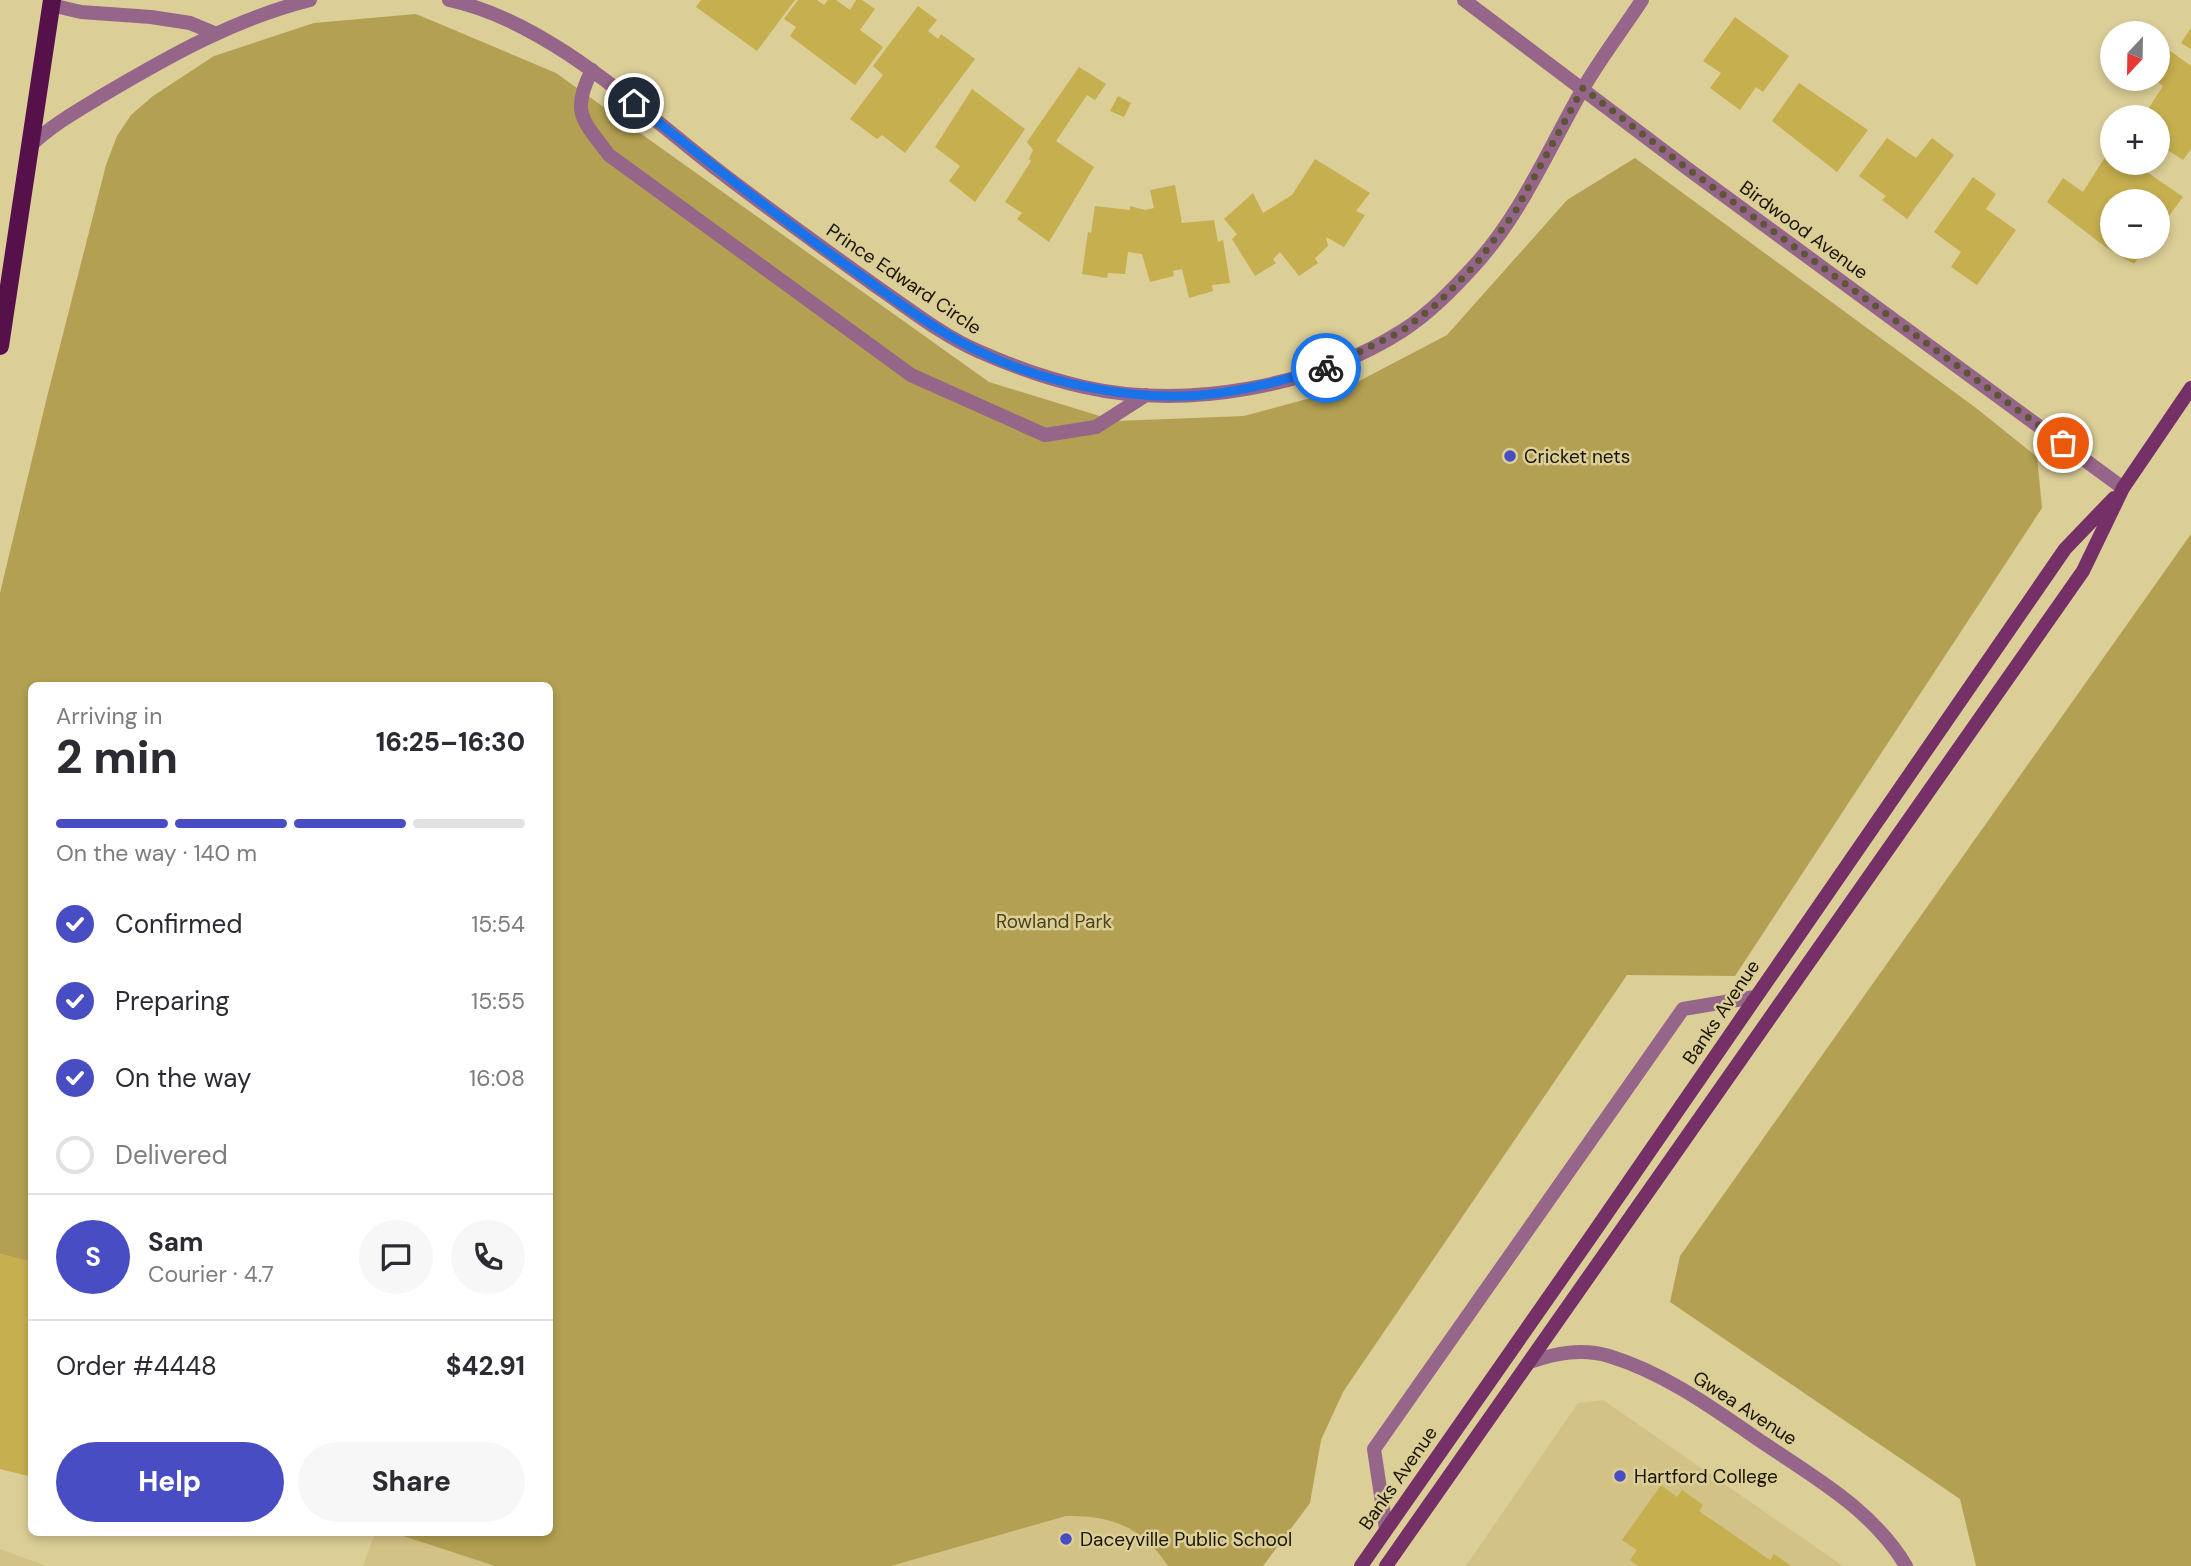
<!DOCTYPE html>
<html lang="en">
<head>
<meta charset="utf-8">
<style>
  body { margin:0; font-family:"DM Sans",sans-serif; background:#f7f7f7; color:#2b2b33; height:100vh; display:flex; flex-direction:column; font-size:26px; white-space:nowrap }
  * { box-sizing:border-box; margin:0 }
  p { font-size:23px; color:#7c7c81 }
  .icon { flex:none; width:38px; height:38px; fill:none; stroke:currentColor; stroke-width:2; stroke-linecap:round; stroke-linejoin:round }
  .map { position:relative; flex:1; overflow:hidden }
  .panel { position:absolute; left:28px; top:682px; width:525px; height:854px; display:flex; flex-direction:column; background:#fff; border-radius:10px; box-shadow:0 4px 10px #0003 }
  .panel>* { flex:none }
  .needle { width:46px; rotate:202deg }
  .fabs { position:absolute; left:2100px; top:21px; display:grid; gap:14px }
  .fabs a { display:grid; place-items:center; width:70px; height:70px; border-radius:50%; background:#fff; box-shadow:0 4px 10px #0003; font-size:35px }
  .pin { position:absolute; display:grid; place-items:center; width:60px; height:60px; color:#fff; margin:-30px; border:4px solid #fff; border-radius:50%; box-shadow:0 2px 7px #0007 }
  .courier { position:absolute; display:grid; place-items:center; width:70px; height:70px; margin:-35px; border:5px solid #1a73e8; border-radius:50%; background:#fff; color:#222; box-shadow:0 2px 9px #0007 }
  .summary em { font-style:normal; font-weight:800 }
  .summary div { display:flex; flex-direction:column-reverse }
  .summary { display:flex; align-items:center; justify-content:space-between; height:119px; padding:0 28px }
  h1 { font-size:46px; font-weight:800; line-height:52px }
  .bar { display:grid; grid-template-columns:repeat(4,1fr); gap:10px 7px; align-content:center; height:84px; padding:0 28px }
  .bar i { height:9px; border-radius:5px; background:#e1e1e2 }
  .bar .active { background:#484dc3 }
  .bar p { grid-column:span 4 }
  .line { display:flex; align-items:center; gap:18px; padding:0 28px; border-top:2px solid #e1e1e2 }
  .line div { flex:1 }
  .round { display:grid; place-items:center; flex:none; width:74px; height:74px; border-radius:37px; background:#f7f7f7 }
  ol { padding:0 28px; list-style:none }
  li { display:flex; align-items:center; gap:21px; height:77px }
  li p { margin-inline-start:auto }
  li .icon { padding:7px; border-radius:50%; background:#484dc3; color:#fff; stroke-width:4 }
  li:last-child { color:#7c7c81 }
  li i { width:38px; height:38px; border:4px solid #e1e1e2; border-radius:50% }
  .primary-button { display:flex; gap:14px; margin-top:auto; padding:14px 28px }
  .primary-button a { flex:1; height:80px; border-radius:42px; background:#484dc3; color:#fff; font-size:28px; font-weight:800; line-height:80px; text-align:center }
  .primary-button a+a { background:#f7f7f7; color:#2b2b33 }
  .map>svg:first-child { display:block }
  .built { fill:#d2c285 }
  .green { fill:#b3a052 }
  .building { fill:#c6af4f }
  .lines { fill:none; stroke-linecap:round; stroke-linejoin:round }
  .lane { stroke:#95658a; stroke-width:14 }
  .street { stroke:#95658a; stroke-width:14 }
  .secondary { stroke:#763068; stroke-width:14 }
  .primary { stroke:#56104a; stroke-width:18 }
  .done { stroke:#5d5536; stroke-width:7; stroke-dasharray:0 12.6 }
  .route { stroke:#1a73e8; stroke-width:9 }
  .poi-dot { fill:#484dc3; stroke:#dbce97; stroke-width:2.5 }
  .labels { text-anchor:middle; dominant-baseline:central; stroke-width:5; stroke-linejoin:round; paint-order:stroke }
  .street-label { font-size:19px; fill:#191401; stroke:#dbce97 }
  .poi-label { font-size:19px; fill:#191401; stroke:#dbce97; text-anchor:start }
  .park-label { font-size:19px; fill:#4d431b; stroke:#dbce97 }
</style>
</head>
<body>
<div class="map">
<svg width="2191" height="1566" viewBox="0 0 2191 1566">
  <rect width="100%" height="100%" fill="#dbce97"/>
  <!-- built -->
  <path class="built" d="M 1603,1400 L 1817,1548 L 1843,1566 L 1466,1566 L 1578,1403 Z
    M 1091,1515 L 1114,1521 L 1137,1532 L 1152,1545 L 1168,1566 L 891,1566 L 1066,1516 Z
    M 375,1533 L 394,1533 L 495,1566 L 363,1566 Z
    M 0,1549 L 46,1566 L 0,1566 Z"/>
  <!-- green -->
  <path class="green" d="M 416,14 L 556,73 L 989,382 L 1116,421 L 1244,416 L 1344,389 L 1447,335 L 1567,200 L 1635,158 L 1976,408 L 2037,457 L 2042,508 L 1735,976 L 1627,975 L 1343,1392 L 1321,1440 L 1310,1503 L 1263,1566 L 1168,1566 C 1142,1527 1111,1515 1066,1516 L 891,1566 L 495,1566 L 394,1533 L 550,1533 L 550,686 L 32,686 L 31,1262 L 0,1254 L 0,593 L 47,397 L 106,165 L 117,136 L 131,115 L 153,96 L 214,56 L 314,23 Z
    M 2191,534 L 2191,1566 L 1976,1566 L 1960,1499 L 1670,1302 L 1680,1256 Z"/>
  <!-- building -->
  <path class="building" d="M 701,0 L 795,0 L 757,51 L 696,7 Z
    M 798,0 L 817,0 L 824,5 L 828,0 L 836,0 L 850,10 L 856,0 L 862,0 L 875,9 L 860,30 L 883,47 L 855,85 L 790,36 L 796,27 L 784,19 Z
    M 918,6 L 937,20 L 928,31 L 938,39 L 941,34 L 975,59 L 905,153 L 882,135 L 877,139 L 850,119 L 883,75 L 873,66 Z
    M 1735,17 L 1789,56 L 1763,92 L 1756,87 L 1740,110 L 1710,88 L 1721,73 L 1703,61 Z
    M 2191,28 L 2191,49 L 2181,43 Z
    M 2158,42 L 2191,66 L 2191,149 L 2183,160 L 2158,144 L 2158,117 L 2143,117 L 2163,86 L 2154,79 L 2158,79 Z
    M 1079,67 L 1106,84 L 1095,100 L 1087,95 L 1056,141 L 1094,167 L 1049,242 L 1017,219 L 1022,213 L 1005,202 L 1031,161 L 1029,159 L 1033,150 L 1027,142 Z
    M 1799,83 L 1868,130 L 1837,172 L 1772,121 Z
    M 972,89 L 1025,129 L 975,202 L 949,181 L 960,166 L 935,147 Z
    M 1118,96 L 1131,103 L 1124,117 L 1110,111 Z
    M 1887,138 L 1916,158 L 1932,138 L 1954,155 L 1907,219 L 1882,200 L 1886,196 L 1859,176 Z
    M 2112,146 L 2112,163 L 2134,163 L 2183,197 L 2158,231 L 2158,201 L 2112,201 L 2112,247 L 2146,247 L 2134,264 L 2108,249 L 2047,202 L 2063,178 L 2083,192 Z
    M 1315,159 L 1370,193 L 1356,211 L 1365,215 L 1344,247 L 1326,237 L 1328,246 L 1315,258 L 1318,263 L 1299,276 L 1280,252 L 1273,259 L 1276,263 L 1255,276 L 1232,239 L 1237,234 L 1224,219 L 1253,193 L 1263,213 L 1292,195 Z
    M 1973,177 L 1996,194 L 1986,209 L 2016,230 L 1977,285 L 1951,267 L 1961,252 L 1934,232 Z
    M 1175,185 L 1182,223 L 1214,220 L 1218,242 L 1223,240 L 1230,283 L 1212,285 L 1213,291 L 1189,298 L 1182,269 L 1173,271 L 1174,276 L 1150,282 L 1142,254 L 1128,252 L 1125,274 L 1108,273 L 1107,278 L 1082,274 L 1088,232 L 1091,233 L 1095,206 L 1130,210 L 1130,206 L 1145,210 L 1154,208 L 1150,190 Z
    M 0,1254 L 32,1262 L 32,1477 L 0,1469 Z
    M 1661,1485 L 1677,1497 L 1682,1490 L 1703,1505 L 1699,1511 L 1770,1560 L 1774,1554 L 1791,1566 L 1638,1566 L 1630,1560 L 1637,1550 L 1622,1540 Z"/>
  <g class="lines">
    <!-- lane -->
    <path class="lane" d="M 592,70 C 570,113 583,120 609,155 L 911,375 L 1045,435 L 1096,427 L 1146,395
      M 1386,1529 L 1374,1449 L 1683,1009 L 1755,997"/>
    <!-- street -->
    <path class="street" d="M 449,0 C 549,21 641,111 719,171 C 771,211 824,249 877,287 C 908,308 943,336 978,351 C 1012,366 1048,379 1084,387 C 1186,410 1314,387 1402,331 C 1429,314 1453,289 1474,266 C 1520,216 1547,152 1580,94 C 1598,61 1622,31 1642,0
      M 1464,0 L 1688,169 L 2123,488
      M 51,5 L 81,12 L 151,17 L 190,23 L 214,33
      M 30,146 C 53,124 79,110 105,94 C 171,55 235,19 310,0
      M 1530,1362 C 1556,1353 1582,1348 1609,1356 C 1665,1373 1714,1409 1762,1442 C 1814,1477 1873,1510 1906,1566"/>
    <!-- secondary -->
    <path class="secondary" d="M 1361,1566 L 1590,1238 L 2065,549 L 2114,498
      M 1386,1566 L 2083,571 L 2123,488 L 2191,388"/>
    <!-- primary -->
    <path class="primary" d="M 0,346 L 52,0"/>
  </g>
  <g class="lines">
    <!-- done -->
    <path class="done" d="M 1326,368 L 1402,331 L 1438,303 L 1476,264 L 1515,212 L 1583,88 L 1688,169 L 2063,443"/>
    <!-- route -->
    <path class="route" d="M 634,103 C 709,163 784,222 863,277 C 898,302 935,330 974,349 C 1041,383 1137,403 1212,394 C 1250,390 1289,378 1326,368"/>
  </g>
  <!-- markers -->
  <g class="poi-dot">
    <circle cx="1510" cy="456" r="7"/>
    <circle cx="1620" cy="1476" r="7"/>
    <circle cx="1066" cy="1539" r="7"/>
  </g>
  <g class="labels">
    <!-- street labels -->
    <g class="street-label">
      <text transform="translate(1804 230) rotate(36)">Birdwood Avenue</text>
      <text transform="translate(904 279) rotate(34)">Prince Edward Circle</text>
      <text transform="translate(1721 1012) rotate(-56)">Banks Avenue</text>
      <text transform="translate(1745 1408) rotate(33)">Gwea Avenue</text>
      <text transform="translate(1398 1478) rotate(-55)">Banks Avenue</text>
    </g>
    <!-- poi labels -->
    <g class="poi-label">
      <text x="1524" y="456">Cricket nets</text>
      <text x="1634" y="1476">Hartford College</text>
      <text x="1080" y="1539">Daceyville Public School</text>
    </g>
    <!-- park labels -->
    <g class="park-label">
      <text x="1054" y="921">Rowland Park</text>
    </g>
  </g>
</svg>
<div class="fabs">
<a><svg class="needle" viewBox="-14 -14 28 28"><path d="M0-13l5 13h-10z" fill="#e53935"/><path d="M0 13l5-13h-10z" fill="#7c7c81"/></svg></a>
<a>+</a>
<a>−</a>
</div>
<div class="pin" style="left:2063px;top:443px;background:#ea580c"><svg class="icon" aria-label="bag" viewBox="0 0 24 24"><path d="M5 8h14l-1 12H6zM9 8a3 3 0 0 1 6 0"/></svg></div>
<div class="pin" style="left:634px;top:103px;background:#1f2937"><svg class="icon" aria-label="home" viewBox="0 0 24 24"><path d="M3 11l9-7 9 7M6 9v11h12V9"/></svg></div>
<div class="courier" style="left:1326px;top:368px"><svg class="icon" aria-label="bike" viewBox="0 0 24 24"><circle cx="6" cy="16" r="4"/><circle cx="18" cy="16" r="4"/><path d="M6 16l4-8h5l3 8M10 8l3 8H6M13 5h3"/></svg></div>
<section class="panel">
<div class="summary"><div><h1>2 min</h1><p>Arriving in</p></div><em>16:25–16:30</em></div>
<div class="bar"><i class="active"></i><i class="active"></i><i class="active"></i><i></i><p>On the way · 140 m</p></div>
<ol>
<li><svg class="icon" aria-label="check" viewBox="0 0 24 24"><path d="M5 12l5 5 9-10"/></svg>Confirmed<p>15:54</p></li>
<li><svg class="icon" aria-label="check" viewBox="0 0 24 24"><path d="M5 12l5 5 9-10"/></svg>Preparing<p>15:55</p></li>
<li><svg class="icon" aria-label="check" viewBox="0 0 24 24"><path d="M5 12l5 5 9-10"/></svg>On the way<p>16:08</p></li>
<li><i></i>Delivered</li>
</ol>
<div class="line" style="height:126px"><b class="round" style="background:#484dc3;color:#fff">S</b><div><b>Sam</b><p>Courier · 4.7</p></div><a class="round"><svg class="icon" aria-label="chat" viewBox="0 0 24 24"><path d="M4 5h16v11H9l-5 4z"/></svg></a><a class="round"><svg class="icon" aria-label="phone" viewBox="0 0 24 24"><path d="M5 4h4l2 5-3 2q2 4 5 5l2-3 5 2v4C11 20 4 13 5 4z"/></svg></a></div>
<div class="line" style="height:91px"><div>Order #4448</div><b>$42.91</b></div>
<div class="primary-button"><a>Help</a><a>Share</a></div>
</section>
</div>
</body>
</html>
